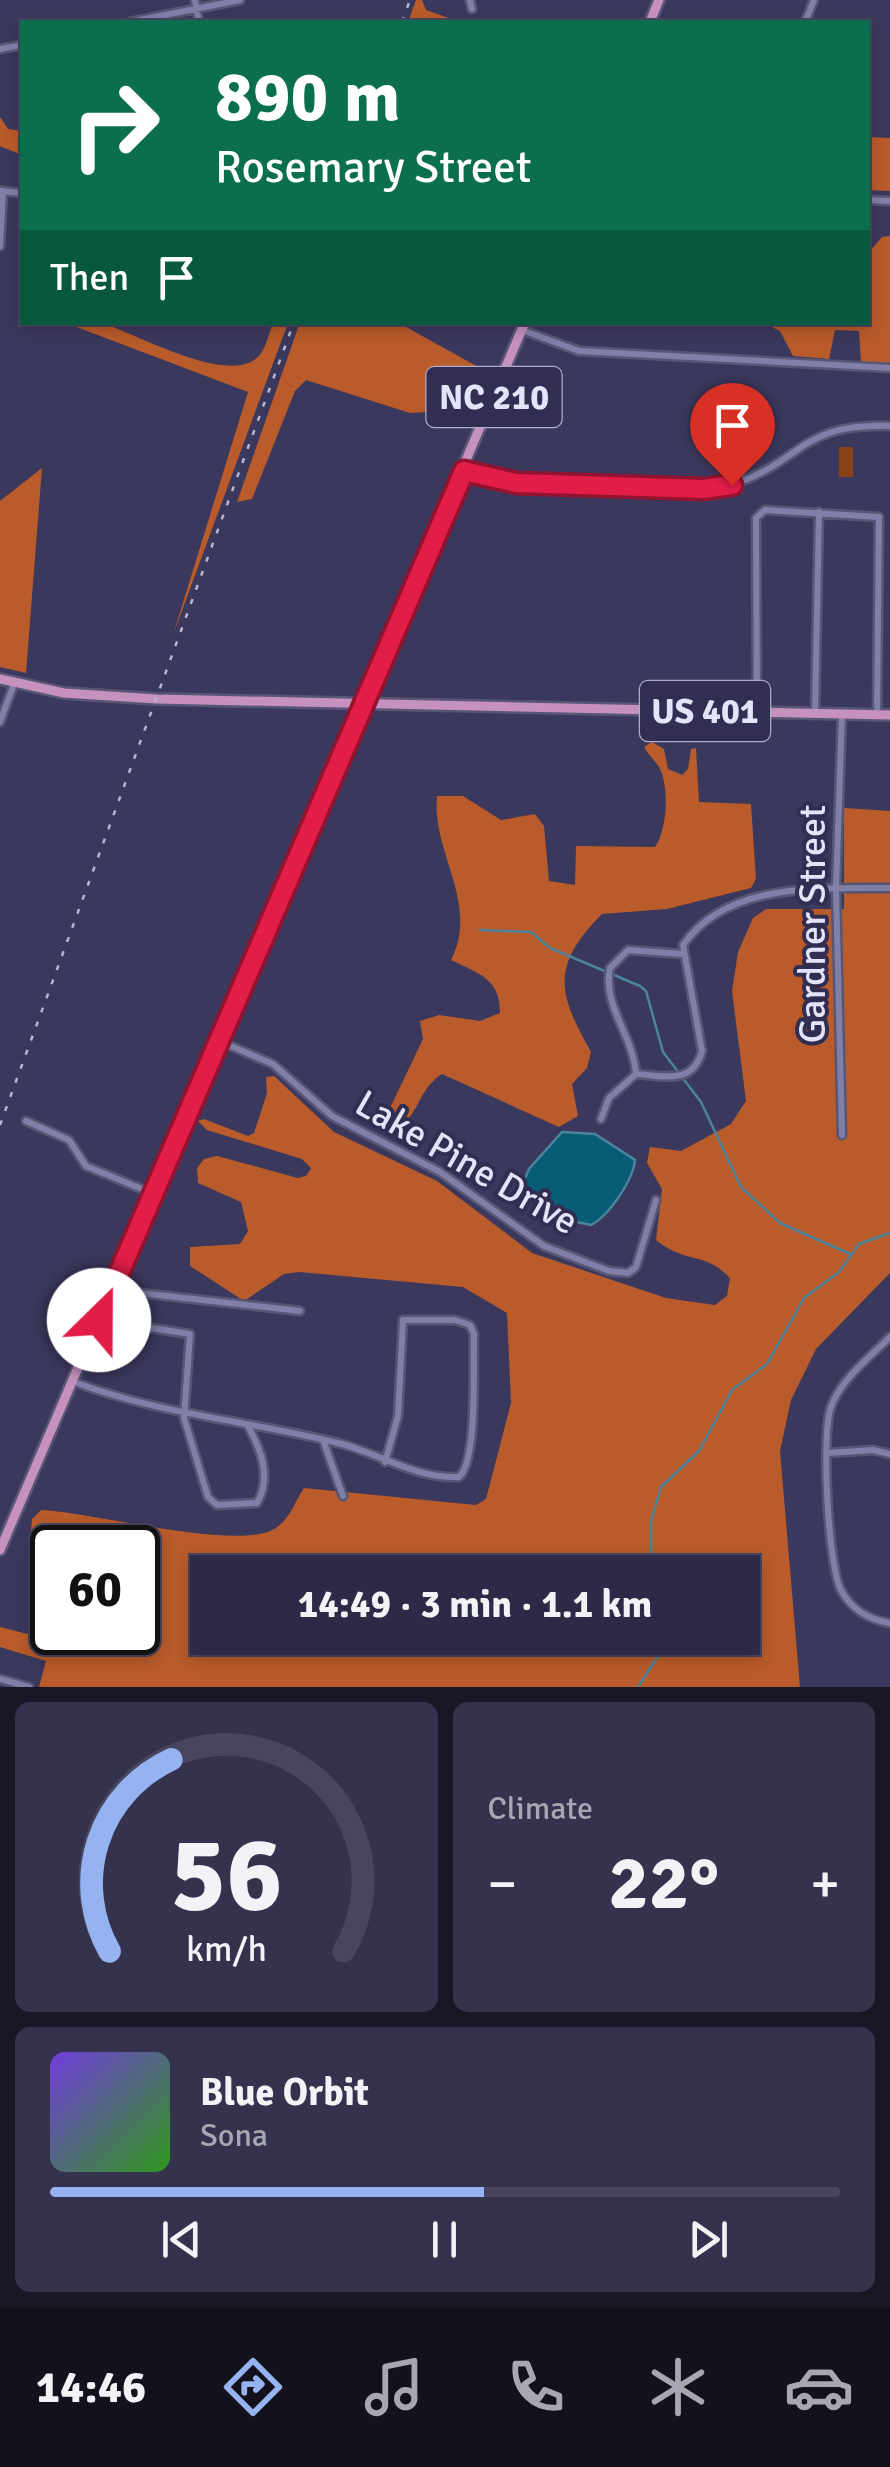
<!DOCTYPE html>
<html lang="en">
<head>
<meta charset="utf-8">
<style>
  body { margin:0; font-family:Signika,sans-serif; background:#34324d; color:#f1f3f6; height:100vh; display:flex; flex-direction:column; font-size:38px; white-space:nowrap }
  * { box-sizing:border-box; margin:0 }
  p { font-size:32px; color:#a6a7b3 }
  .icon { flex:none; width:55px; height:55px; fill:none; stroke:currentColor; stroke-width:2; stroke-linecap:round; stroke-linejoin:round }
  .map { position:relative; height:1687px; overflow:hidden }
  .side { display:flex; flex-direction:column; gap:15px; padding:15px; background:#181726; flex:1 }
  .side>* { flex:none }
  .top-card { position:absolute; left:20px; top:20px; width:850px; height:305px; border-radius:0px; box-shadow:0 5px 15px #0003,0 0 0 2px #48465f; background:#0b6e4f; color:#fff; overflow:hidden }
  .speed { position:absolute; left:30px; top:1525px; display:flex; gap:20px; font-size:50px; font-weight:700; text-align:center }
  .speed>* { display:grid; place-content:center; width:130px; height:130px; border-radius:50%; background:#2c2a46; box-shadow:0 5px 15px #0003,0 0 0 2px #48465f; line-height:1 }
  .speed .limit { border:5px solid #111; border-radius:15px; background:#fff; color:#111 }
  .pin { position:absolute; display:grid; place-items:center; width:85px; height:85px; color:#fff; margin:-102px -42px; border-radius:50% 50% 50% 0; rotate:-45deg; box-shadow:0 0 10px #0007 }
  .pin .icon { rotate:45deg }
  .me { position:absolute; width:110px; margin:-55px; rotate:23deg; stroke-linejoin:round; filter:drop-shadow(0 0 8px #0008) }
  .turn { display:flex; align-items:center; gap:35px; height:210px; padding:0 30px; font-size:45px }
  .turn .icon { width:130px; height:130px; stroke-width:2.5 }
  .turn b { display:block; font-size:70px; line-height:85px }
  .then { display:flex; align-items:center; height:95px; padding:0 30px; background:#0003; gap:20px; font-size:38px }
  .big { font-size:75px; font-weight:700; line-height:1.1 }
  .side .tile { flex:1; display:flex; flex-direction:column; justify-content:center; gap:15px; min-width:0; padding:0 35px; border-radius:15px; background:#34324d }
  .side .dial { align-items:center; gap:0 }
  .dial svg { height:260px; overflow:visible; fill:none; stroke:#48465f; stroke-width:7; stroke-linecap:round; text-anchor:middle }
  .dial text { fill:#f1f3f6; stroke:none }
  .song { display:flex; align-items:center; gap:30px }
  .cover { width:120px; height:120px; border-radius:15px; background:linear-gradient(135deg,hsl(260 70% 55%),hsl(110 70% 35%)) }
  .played { height:10px; border-radius:5px; background:linear-gradient(90deg,#95b2f1 55%,#48465f 55%) }
  .keys { display:flex; justify-content:space-around; direction:ltr }
  .heat { display:flex; justify-content:space-between; align-items:center; font-size:55px; direction:ltr }
  .side .tiles { flex:1; display:grid; gap:15px; grid-template-columns:1fr 1fr }
  .tile:last-child { grid-column:span 2 }
  .trip { position:absolute; left:190px; top:1555px; width:570px; height:100px; border-radius:0px; background:#2c2a46; box-shadow:0 5px 15px #0003,0 0 0 2px #48465f; font-weight:700; line-height:100px; text-align:center }
  .tabs { display:flex; height:160px; justify-content:space-around; align-items:center; background:#12111c; color:#a6a7b3 }
  .tabs .icon { width:70px; height:70px }
  .tabs .current { color:#95b2f1 }
  .tabs b { font-size:45px; color:#f1f3f6 }
  .map>svg:first-child { display:block }
  .green { fill:#8b4017 }
  .forest { fill:#b95b2a; fill-rule:evenodd }
  .water { fill:#095c76; stroke:#4a849d; stroke-width:2.5 }
  .lines { fill:none; stroke-linecap:round; stroke-linejoin:round }
  .stream { stroke:#4a849d; stroke-width:2.5 }
  .minor-casing { stroke:#585675; stroke-width:11 }
  .major-casing { stroke:#585675; stroke-width:14 }
  .minor { stroke:#807fa8; stroke-width:6 }
  .major { stroke:#c690bf; stroke-width:9 }
  .rail { stroke:#b6b6d0; stroke-width:2.5; stroke-dasharray:5 10; stroke-linecap:butt }
  .route-casing { stroke:#92132f; stroke-width:25 }
  .route { stroke:#e11d48; stroke-width:18 }
  .labels { text-anchor:middle; stroke-width:8; stroke-linejoin:round; paint-order:stroke }
  .shield { fill:#312e51; stroke:#aeadc7; stroke-width:2.5 }
  .shield-label { font-size:35px; font-weight:bold; fill:#e3e3f9 }
  .street-label { font-size:38px; fill:#e3e3f9; stroke:#312e51 }
</style>
</head>
<body>
<div class="map">
<svg width="890" height="1687" viewBox="0 0 890 1687">
  <rect width="100%" height="100%" fill="#3b385d"/>
  <path class="green" d="M839,447h14v30h-14z"/>
  <path class="forest" d="M416,0h6l4,10 34,12h-52z
    M0,117l8,12 14,2v24l-22,-9z
    M868,137l22,1v53l-22,-1z
    M890,236v127l-29,-1 -2,-31 -24,-1 -6,29 -36,-3 -13,-25 -8,-4 -129,-4 225,-1v-69l14,-16z
    M300,322l99,1 88,49 -23,50 -13,6 -25,-16 -16,1 -104,-33 -11,11 -43,108 -15,3z
    M66,323c12,-1 26,-3 38,1 34,10 122,62 154,33 8,-8 11,-24 15,-34h15l-115,312 75,-243z
    M42,468l-16,205 -26,-6v-166z
    M652,742l12,7 4,20 14,6 6,-6 3,-20 5,-1 3,54 52,2 5,75 -5,9 -84,21 -65,5c-53,53 -43,81 -11,138l-4,16 -15,16 6,32 -19,11 -117,-53c-23,14 -22,39 -47,59l-16,-2 44,-92 -3,-18 19,-6 41,6 20,-8c0,-35 -21,-39 -49,-53 29,-57 -20,-108 -14,-164h26l38,24 34,-6 9,12 5,55 26,4 1,-39 79,1c12,-17 15,-60 4,-80 -4,-7 -11,-12 -15,-20z
    M844,808l46,3v462l-74,76 -25,51 -11,51 20,236h-761l7,-26 -46,-14v-20l75,19 10,-2 3,-11 50,-1v-84l-82,-1 -25,-16 1,-12 9,-9c51,2 192,40 231,20 18,-9 21,-26 32,-42l172,17 10,-6 25,-96 -4,-90 -44,-26 -164,-15 -15,2 -40,27 -54,-35v-19l50,-3 8,-13 -7,-29 -43,-19 -1,-15 7,-9 13,-3 81,22 8,-2 5,-8 -9,-9 -95,-29 -9,-9 6,-2 44,17 6,-3 13,-40 -1,-16 8,-1 60,56 103,49 95,72 134,45 49,7 12,-9 3,-18c-27,-28 -43,-13 -74,-38l6,-51 -15,-26 3,-16 31,4 50,-27 15,-23 -14,-110 6,-39 15,-34 13,-9h78zM208,1572h534v66h-534z"/>
  <path class="water" d="M562,1132l33,2 40,26c-2,20 -26,56 -44,65l-29,-6 -42,-29 9,-21z"/>
  <g class="lines">
    <path class="stream" d="M480,930l51,2 19,16 90,38 6,5 17,61 38,50 40,85 39,36 70,31
      M651,1572v-51l10,-34 38,-36 33,-61 35,-26 37,-66 35,-26 20,-28 31,-11
      M638,1687l20,-31 3,-18"/>
    <g class="minor-casing">
      <path id="minor" d="M195,0l4,22
        M470,0l2,9
        M130,22l110,-22
        M805,22l9,-22
        M0,49l22,-4
        M1,191l21,2
        M868,200l22,1
        M0,246l3,-55
        M522,330l57,21 311,17
        M464,471c42,16 231,26 273,12 67,-24 65,-60 153,-57
        M757,712l-1,-194 9,-8 114,7 -2,197
        M815,712l4,-200
        M0,722l14,-38
        M219,1041l54,23 59,52 108,56 104,74 65,25 19,2 8,-6 20,-67
        M636,1074c29,2 57,11 66,-23l-19,-106c45,-64 137,-56 207,-57
        M636,1074c-3,-40 -34,-68 -26,-106l18,-18 54,4
        M601,1119l8,-21 27,-24
        M26,1121l43,19 17,26 68,28
        M842,1135l-6,-246 6,-175
        M113,1290l187,21
        M99,1320l91,14 -6,84 24,79 9,8 40,-2c15,-26 4,-53 -9,-77
        M890,1337c-20,20 -49,42 -59,70 -10,26 -3,159 10,183 10,19 28,30 49,33
        M72,1381c87,34 181,40 270,63 40,11 75,35 117,33 19,-16 14,-115 15,-143l-4,-9 -15,-5h-52l-5,96 -13,46
        M323,1440l20,56
        M827,1453l46,-3 17,4
        M0,1679l29,8"/>
    </g>
    <g class="major-casing">
      <path id="major" d="M650,22l9,-22
        M0,679l64,14 93,6 733,16
        M0,1550l525,-1228"/>
    </g>
    <use href="#minor" class="minor"/>
    <use href="#major" class="major"/>
    <path class="rail" d="M402,22l8,-22
      M0,1125l294,-803"/>
  </g>
  <g class="lines">
    <g class="route-casing">
      <path id="route" d="M99,1320l365,-849 52,12 188,6 28,-4"/>
    </g>
    <use href="#route" class="route"/>
  </g>
  <g class="labels">
    <g class="shield">
      <rect x="426.5" y="367" width="135" height="60" rx="8"/>
      <rect x="640" y="681" width="130" height="60" rx="8"/>
    </g>
    <g class="shield-label">
      <text x="494" y="409">NC 210</text>
      <text x="705" y="723">US 401</text>
    </g>
    <g class="street-label">
      <text transform="translate(812 924) rotate(-90)" y="13">Gardner Street</text>
      <text transform="translate(467 1162) rotate(30)" y="13">Lake Pine Drive</text>
    </g>
  </g>
</svg>
<div class="speed"><div class="limit">60</div></div>
<div class="pin" style="left:732px;top:485px;background:#d93025"><svg class="icon" aria-label="arrive" viewBox="0 0 24 24"><path d="M6 21V4h12l-3 4 3 4H6"/></svg></div>
<svg class="me" style="left:99px;top:1320px" viewBox="-20 -20 40 40"><circle r="19" fill="#fff"/><path d="M0-13L10 11 0 6-10 11z" fill="#e11d48"/></svg>
<div class="trip">14:49 · 3 min · 1.1 km</div>
<div class="top-card">
<div class="turn"><svg class="icon" aria-label="right" viewBox="0 0 24 24"><path d="M7 20v-9h11M14 6l5 5-5 5"/></svg><div><b>890 m</b>Rosemary Street</div></div>
<div class="then">Then<svg class="icon" aria-label="arrive" viewBox="0 0 24 24"><path d="M6 21V4h12l-3 4 3 4H6"/></svg></div>
</div>
</div>
<section class="side">
<div class="tiles">
<div class="tile dial"><svg viewBox="0 0 100 80">
<path d="M14 69A42 42 0 1 1 86 69"/>
<path d="M14 69A42 42 0 0 1 33 10" stroke="#95b2f1"/>
<text x="50" y="56" font-size="32" font-weight="700">56</text>
<text x="50" y="72" font-size="11">km/h</text>
</svg></div>
<div class="tile"><p>Climate</p>
<div class="heat"><a>−</a><b class="big">22°</b><a>+</a></div>
</div>
<div class="tile">
<div class="song"><i class="cover"></i><div><b>Blue Orbit</b><p>Sona</p></div></div>
<div class="played"></div>
<div class="keys"><svg class="icon" aria-label="previous" viewBox="0 0 24 24"><path d="M18 5L8 12l10 7zM5 5v14"/></svg><svg class="icon" aria-label="pause" viewBox="0 0 24 24"><path d="M8 5v14M16 5v14"/></svg><svg class="icon" aria-label="next" viewBox="0 0 24 24"><path d="M6 5l10 7-10 7zM19 5v14"/></svg></div>
</div>
</div>
</section>
<nav class="tabs">
<b>14:46</b>
<svg class="icon current" aria-label="directions" viewBox="0 0 24 24"><path d="M12 3l9 9-9 9-9-9zM9 14v-3h6M13 9l2 2-2 2"/></svg>
<svg class="icon" aria-label="music" viewBox="0 0 24 24"><path d="M9 18V5l10-2v13"/><circle cx="6" cy="18" r="3"/><circle cx="16" cy="16" r="3"/></svg>
<svg class="icon" aria-label="phone" viewBox="0 0 24 24"><path d="M5 4h4l2 5-3 2q2 4 5 5l2-3 5 2v4C11 20 4 13 5 4z"/></svg>
<svg class="icon" aria-label="climate" viewBox="0 0 24 24"><path d="M12 3v18M4 7l16 10M4 17L20 7"/></svg>
<svg class="icon" aria-label="car" viewBox="0 0 24 24"><path d="M5 17H2v-5l4-1 3-4h7l3 4 3 1v5h-3M9 17h6M6 11h13"/><circle cx="7" cy="17" r="2"/><circle cx="17" cy="17" r="2"/></svg>
</nav>
</body>
</html>
